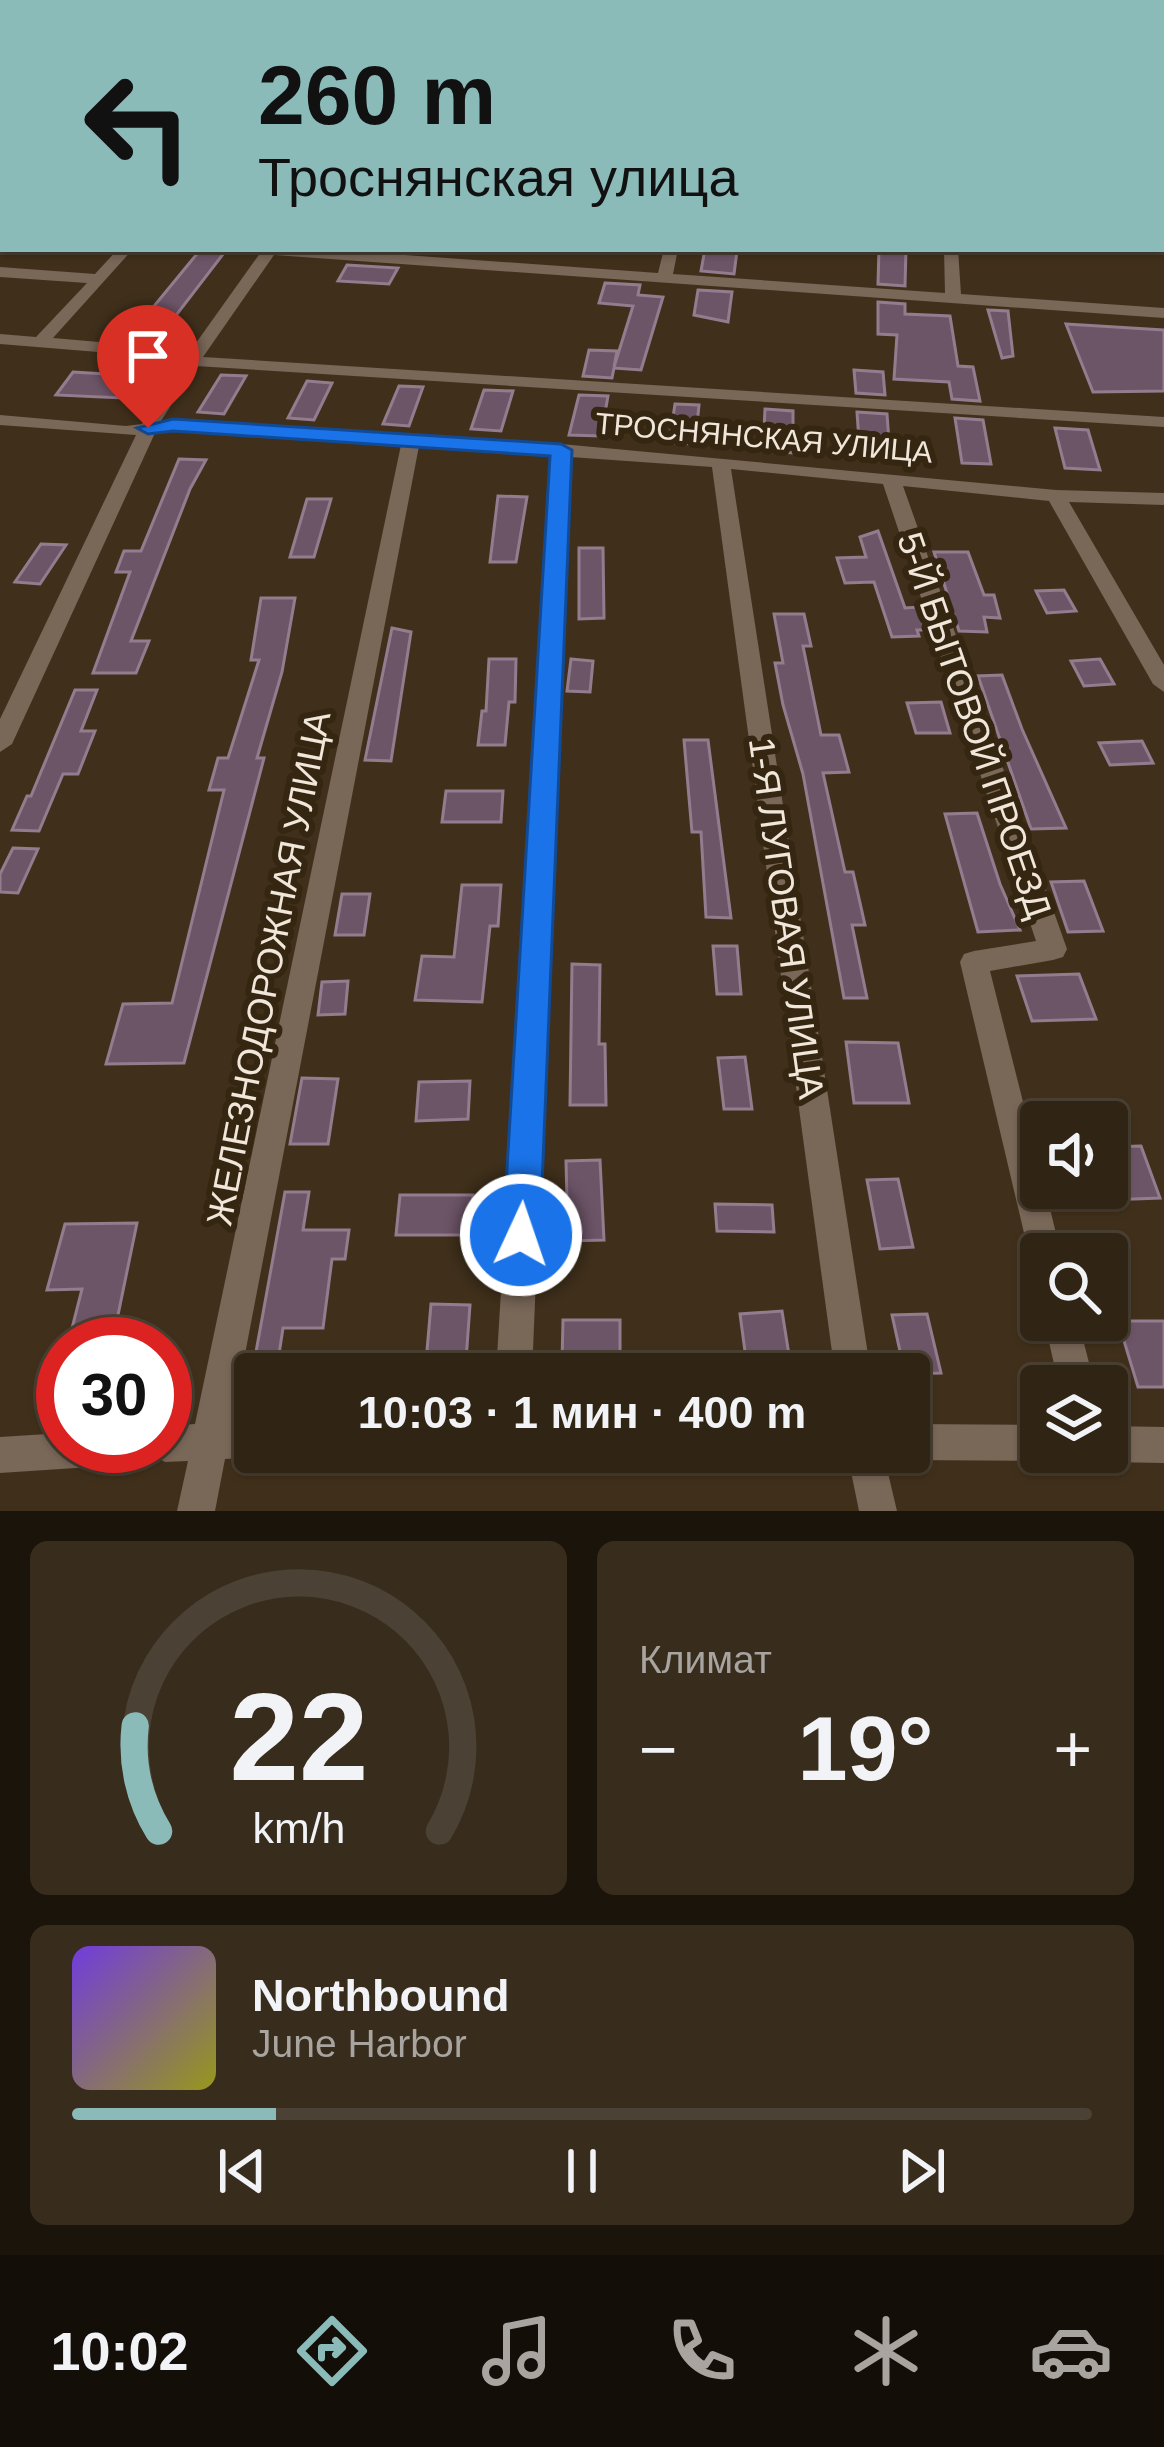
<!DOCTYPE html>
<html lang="ru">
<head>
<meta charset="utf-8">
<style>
  body { margin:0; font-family:Arial,sans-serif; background:#382c1d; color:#f1f3f6; height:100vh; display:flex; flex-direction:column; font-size:45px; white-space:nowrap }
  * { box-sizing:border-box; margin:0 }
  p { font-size:39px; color:#a8a4a0 }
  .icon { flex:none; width:66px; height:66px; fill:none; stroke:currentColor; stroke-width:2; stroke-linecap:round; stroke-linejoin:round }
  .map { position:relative; height:1511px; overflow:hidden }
  .sheet { display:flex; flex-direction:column; gap:30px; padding:30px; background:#1a140b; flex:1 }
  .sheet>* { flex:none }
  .top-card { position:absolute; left:0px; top:0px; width:1164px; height:252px; box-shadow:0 3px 9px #0004,0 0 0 3px #4b4134; background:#8bbbb9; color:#111; overflow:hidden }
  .buttons { position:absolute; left:1020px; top:1101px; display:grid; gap:24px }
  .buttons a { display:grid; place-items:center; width:108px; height:108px; border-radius:12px; background:#302414; box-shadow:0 3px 9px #0004,0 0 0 3px #4b4134; font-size:60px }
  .speed { position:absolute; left:36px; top:1317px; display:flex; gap:24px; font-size:60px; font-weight:700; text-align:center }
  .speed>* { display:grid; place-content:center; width:156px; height:156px; border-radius:50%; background:#302414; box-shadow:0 3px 9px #0004,0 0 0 3px #4b4134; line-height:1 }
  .speed .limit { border:18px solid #d22; background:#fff; color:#111 }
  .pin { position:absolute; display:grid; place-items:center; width:102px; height:102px; color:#fff; margin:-123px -51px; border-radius:50% 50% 50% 0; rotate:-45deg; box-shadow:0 0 12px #0007 }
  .pin .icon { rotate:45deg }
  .me { position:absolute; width:132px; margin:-66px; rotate:3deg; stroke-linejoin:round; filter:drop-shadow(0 0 9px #0008) }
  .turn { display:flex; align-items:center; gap:42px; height:252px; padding:0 60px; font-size:54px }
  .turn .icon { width:156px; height:156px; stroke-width:2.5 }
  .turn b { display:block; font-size:84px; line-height:102px }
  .big { font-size:90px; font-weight:700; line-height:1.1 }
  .sheet .widget { flex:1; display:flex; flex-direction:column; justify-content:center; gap:18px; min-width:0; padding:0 42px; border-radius:18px; background:#382c1d }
  .sheet .dial { align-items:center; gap:0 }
  .dial svg { height:312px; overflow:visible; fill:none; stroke:#4b4134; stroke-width:7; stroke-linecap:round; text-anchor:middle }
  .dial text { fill:#f1f3f6; stroke:none }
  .song { display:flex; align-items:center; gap:36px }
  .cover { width:144px; height:144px; border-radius:18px; background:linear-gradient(135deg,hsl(260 70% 55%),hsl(60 70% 35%)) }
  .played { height:12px; border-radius:6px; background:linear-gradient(90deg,#8bbbb9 20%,#4b4134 20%) }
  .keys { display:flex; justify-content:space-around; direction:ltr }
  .heat { display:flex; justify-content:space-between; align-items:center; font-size:66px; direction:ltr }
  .sheet .tiles { flex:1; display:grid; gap:30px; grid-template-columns:1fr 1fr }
  .widget:last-child { grid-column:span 2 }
  .trip { position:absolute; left:234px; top:1353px; width:696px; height:120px; border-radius:12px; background:#302414; box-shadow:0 3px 9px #0004,0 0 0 3px #4b4134; font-weight:700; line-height:120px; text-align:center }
  .dock { display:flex; height:192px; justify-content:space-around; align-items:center; background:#130e08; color:#a8a4a0 }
  .dock .icon { width:84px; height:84px }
  .dock .current { color:#8bbbb9 }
  .dock b { font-size:54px; color:#f1f3f6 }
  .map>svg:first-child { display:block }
  .building { fill:#6d5568; stroke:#947c8f; stroke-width:3 }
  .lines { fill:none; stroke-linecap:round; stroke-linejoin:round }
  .street { fill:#796758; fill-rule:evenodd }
  .route { fill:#1a73e8; stroke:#114b97; stroke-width:3 }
  .labels { text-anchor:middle; stroke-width:12; stroke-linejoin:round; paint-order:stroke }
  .far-street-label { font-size:30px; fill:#f0e6d9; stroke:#352611 }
  .street-label { font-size:36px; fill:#f0e6d9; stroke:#352611 }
</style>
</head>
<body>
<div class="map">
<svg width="1164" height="1511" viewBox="0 0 1164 1511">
  <rect width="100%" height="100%" fill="#40301b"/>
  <path class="building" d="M201,249h26l-63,82 -28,-3z
    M705,249l32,2 -3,23 -33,-3z
    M879,249h27l-1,37 -27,-2z
    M347,265l51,3 -9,16 -51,-3z
    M605,283l35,2 -2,10 25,2 -22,73 -27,-2 -2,10 -29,-2 6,-26 28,1 -3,16 19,-61 -34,-3z
    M698,290l34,2 -4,30 -34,-7z
    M878,302l27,2v10l45,2 8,50 15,1 7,34 -28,-2 -3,-17 -55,-3 3,-44 -19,-1z
    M988,310l20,1 5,45 -11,2z
    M1066,324l98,6v61l-71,1z
    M854,370l29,2 2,23 -29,-2z
    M73,372l49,3 38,1 -15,23 -89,-4z
    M221,375l25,1 -22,38 -26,-2z
    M307,381l25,2 -18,37 -26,-2z
    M399,386l24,1 -14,39 -26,-2z
    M484,390l29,1 -12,40 -30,-2z
    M579,395l29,1 -7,40 -32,-1z
    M675,404l24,1 -4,39 -26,-1z
    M765,409l28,2v42l-30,-2z
    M857,412l30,2 3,42 -30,-1z
    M955,418l28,2 8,44 -29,-1z
    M1055,428l33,2 12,40 -35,-2z
    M179,459l27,1 -16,29 -59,152h18l-13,32h-43l37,-101h-14l8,-21h17z
    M498,496l29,1 -11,65h-26z
    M307,499h24l-17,58h-24z
    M878,531l27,77 14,-1 8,23h-10l2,6 -27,1 -18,-55 -29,1 -8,-25 29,-1 -6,-20z
    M41,544l25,1 -26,39 -25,-2z
    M579,548h24l1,70 -25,1z
    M934,552h34l16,43h10l6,23 -16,-1 3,15 -28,-1z
    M1064,590l12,21 -29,2 -11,-22z
    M261,598h34l-13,74 -25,86h7l-80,305 -78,1 17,-60 49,-1 52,-213h-15l9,-32h10l31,-98h-8z
    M774,614h30l7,32h-8l18,89h18l10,37 -26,1 22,99h8l12,53h-13l15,73h-23l-41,-224 -20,-69 -8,-42h8z
    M392,628l19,4 -20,129 -26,-1z
    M489,659h27l-1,43h-6l-4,43h-27l4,-34h4z
    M571,659l22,2 -3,31 -23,-1z
    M1100,659l14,25 -30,2 -13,-25z
    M1002,675l20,54 44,99 -35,1 -53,-153z
    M75,690h22l-16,41h14l-17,43h-15l-24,57 -27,-1 15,-34h4z
    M941,702l9,31h-34l-9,-30z
    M684,740h24l23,178 -25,-1 -5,-85h-9z
    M1142,741l11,22 -43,2 -11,-22z
    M446,791h57l-2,31h-59z
    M977,813l23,71 20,46 -42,2 -33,-118z
    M13,848l25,1 -20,44 -18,-1v-18z
    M1084,881l19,50 -35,1 -17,-50z
    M462,885h39l-3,41h-8l-8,76 -67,-2 7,-44 32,1z
    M342,894h28l-6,41h-29z
    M713,946h24l4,48h-24z
    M572,964l28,1 -1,79h6l1,61h-36z
    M1079,974l17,45 -64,2 -15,-45z
    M348,981l-3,33 -27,1 4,-33z
    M846,1042l52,1 11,60h-55z
    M745,1057l7,52h-28l-6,-51z
    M302,1078l36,1 -10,65h-38z
    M470,1081l-2,38 -52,2 3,-39z
    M1141,1146l19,52 -53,2v-53z
    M600,1160l4,80 -36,1 -2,-80z
    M898,1179l15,68 -33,2 -13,-69z
    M285,1192h24l-6,38h46l-4,29h-13l-9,69h-40l-7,46h-24z
    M400,1195h73l-3,40h-74z
    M715,1204l57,1 2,27 -57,-1z
    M137,1223l-25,121h-44l14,-55 -35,1 18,-66z
    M431,1304l39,1 -5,69h-40z
    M782,1311l10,63h-44l-8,-60z
    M927,1314l14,59 -36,1 -13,-59z
    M563,1320h57v42h-58z
    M1118,1321h46v66h-26z"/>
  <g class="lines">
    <path class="street" d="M427,0h14l3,3h-14z
      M731,0h10l2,3h-10z
      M919,0h10v3h-10z
      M976,0h10l1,3h-10z
      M3,140v10l-3,1v-10z
      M0,168h3v8h-3z
      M0,213h3v8h-3z
      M118,249h15l-80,89 138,12 72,-101h57l338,24 6,-24h14l-5,25 272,19 -1,-44h14l3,45 203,14v10l-890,-63 -71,102 961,60v10l-968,-61 -35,55 400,23 495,46 108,3v12l-95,-3 95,163v27l-11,-8 -104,-183 -146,-15 164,463 -4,8 -10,3 -63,11 51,202v15h4l16,66h-20v14l-8,-3 -4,-11 -69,-292 4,-8 10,-3 62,-10 -153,-457 -152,-15 140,905h-36l-123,-907 -142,-10 -38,917h-36l55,-918 -132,-10 -187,976 23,-1v31h12l-12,5 -30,2 -10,52h-38l11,-50 -23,1 -14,-8 -15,10 -136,9v-36l63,-4v13h102v-20l30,-2 206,-979 -228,-15 -18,3 -143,311 -12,8v-33l136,-284 -136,-10v-10l126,11 16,-2 42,-65 -184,-15v-10l36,3 51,-54 -87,-6v-10l95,7z
      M1044,1320h34l17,66h-36z
      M909,1424l132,1v27h14l-14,9 -132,-1 -14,-8h14z
      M1107,1426l57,1v36l-57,-1 -13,-5 -2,-5h15z
      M847,1452h36l14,59h-38z"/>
  </g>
  <path class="route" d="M173,419l388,25 11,6 -32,785 -6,13 -13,5 -13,-5 -5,-13 47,-779 -377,-25 -25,3 -11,-6z"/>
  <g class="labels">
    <g class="far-street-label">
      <text transform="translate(764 438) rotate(5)" y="10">ТРОСНЯНСКАЯ УЛИЦА</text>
    </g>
    <g class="street-label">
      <text transform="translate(975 725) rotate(71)" y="13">5-Й БЫТОВОЙ ПРОЕЗД</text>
      <text transform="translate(787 918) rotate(82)" y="13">1-Я ЛУГОВАЯ УЛИЦА</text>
      <text transform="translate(268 968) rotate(-79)" y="13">ЖЕЛЕЗНОДОРОЖНАЯ УЛИЦА</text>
    </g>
  </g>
</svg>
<div class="buttons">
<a><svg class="icon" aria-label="sound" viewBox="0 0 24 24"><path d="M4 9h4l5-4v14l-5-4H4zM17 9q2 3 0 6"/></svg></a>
<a><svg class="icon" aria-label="search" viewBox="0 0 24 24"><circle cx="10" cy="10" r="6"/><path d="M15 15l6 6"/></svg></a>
<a><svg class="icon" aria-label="layers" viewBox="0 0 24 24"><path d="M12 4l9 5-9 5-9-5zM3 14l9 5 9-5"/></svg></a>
</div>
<div class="speed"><div class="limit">30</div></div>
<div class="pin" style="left:148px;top:428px;background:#d93025"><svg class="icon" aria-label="arrive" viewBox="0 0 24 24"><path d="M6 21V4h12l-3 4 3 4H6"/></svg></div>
<svg class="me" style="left:521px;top:1235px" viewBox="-20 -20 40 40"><circle r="17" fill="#1a73e8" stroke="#fff" stroke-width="3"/><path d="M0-11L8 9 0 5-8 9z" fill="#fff"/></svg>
<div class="trip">10:03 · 1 мин · 400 m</div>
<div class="top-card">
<div class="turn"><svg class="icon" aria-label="left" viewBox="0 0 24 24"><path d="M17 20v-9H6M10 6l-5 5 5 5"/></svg><div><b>260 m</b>Троснянская улица</div></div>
</div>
</div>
<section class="sheet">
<div class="tiles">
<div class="widget dial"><svg viewBox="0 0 100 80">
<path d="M14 69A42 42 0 1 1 86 69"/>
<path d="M14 69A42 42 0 0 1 8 42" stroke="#8bbbb9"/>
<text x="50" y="56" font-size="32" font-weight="700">22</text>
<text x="50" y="72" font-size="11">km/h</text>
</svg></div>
<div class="widget"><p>Климат</p>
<div class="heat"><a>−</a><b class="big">19°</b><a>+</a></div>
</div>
<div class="widget">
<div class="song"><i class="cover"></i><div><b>Northbound</b><p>June Harbor</p></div></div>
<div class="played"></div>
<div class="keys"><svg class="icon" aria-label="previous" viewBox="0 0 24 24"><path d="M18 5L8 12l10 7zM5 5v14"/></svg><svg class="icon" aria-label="pause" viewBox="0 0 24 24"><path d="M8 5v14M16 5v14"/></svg><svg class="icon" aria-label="next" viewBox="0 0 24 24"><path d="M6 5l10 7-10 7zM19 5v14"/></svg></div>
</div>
</div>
</section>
<nav class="dock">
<b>10:02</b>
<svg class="icon current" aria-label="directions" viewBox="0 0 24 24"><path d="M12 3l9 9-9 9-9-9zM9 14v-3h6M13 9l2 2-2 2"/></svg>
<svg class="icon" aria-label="music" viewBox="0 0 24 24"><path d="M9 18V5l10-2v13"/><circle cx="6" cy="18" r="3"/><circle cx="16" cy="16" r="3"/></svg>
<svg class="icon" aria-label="phone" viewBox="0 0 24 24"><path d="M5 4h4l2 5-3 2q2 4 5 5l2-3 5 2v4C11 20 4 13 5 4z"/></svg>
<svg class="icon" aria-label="climate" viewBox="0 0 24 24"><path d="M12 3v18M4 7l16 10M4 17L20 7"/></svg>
<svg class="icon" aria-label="car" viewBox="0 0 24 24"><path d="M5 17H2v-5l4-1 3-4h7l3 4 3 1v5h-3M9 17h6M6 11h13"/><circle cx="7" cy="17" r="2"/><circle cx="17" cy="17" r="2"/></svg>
</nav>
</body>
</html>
